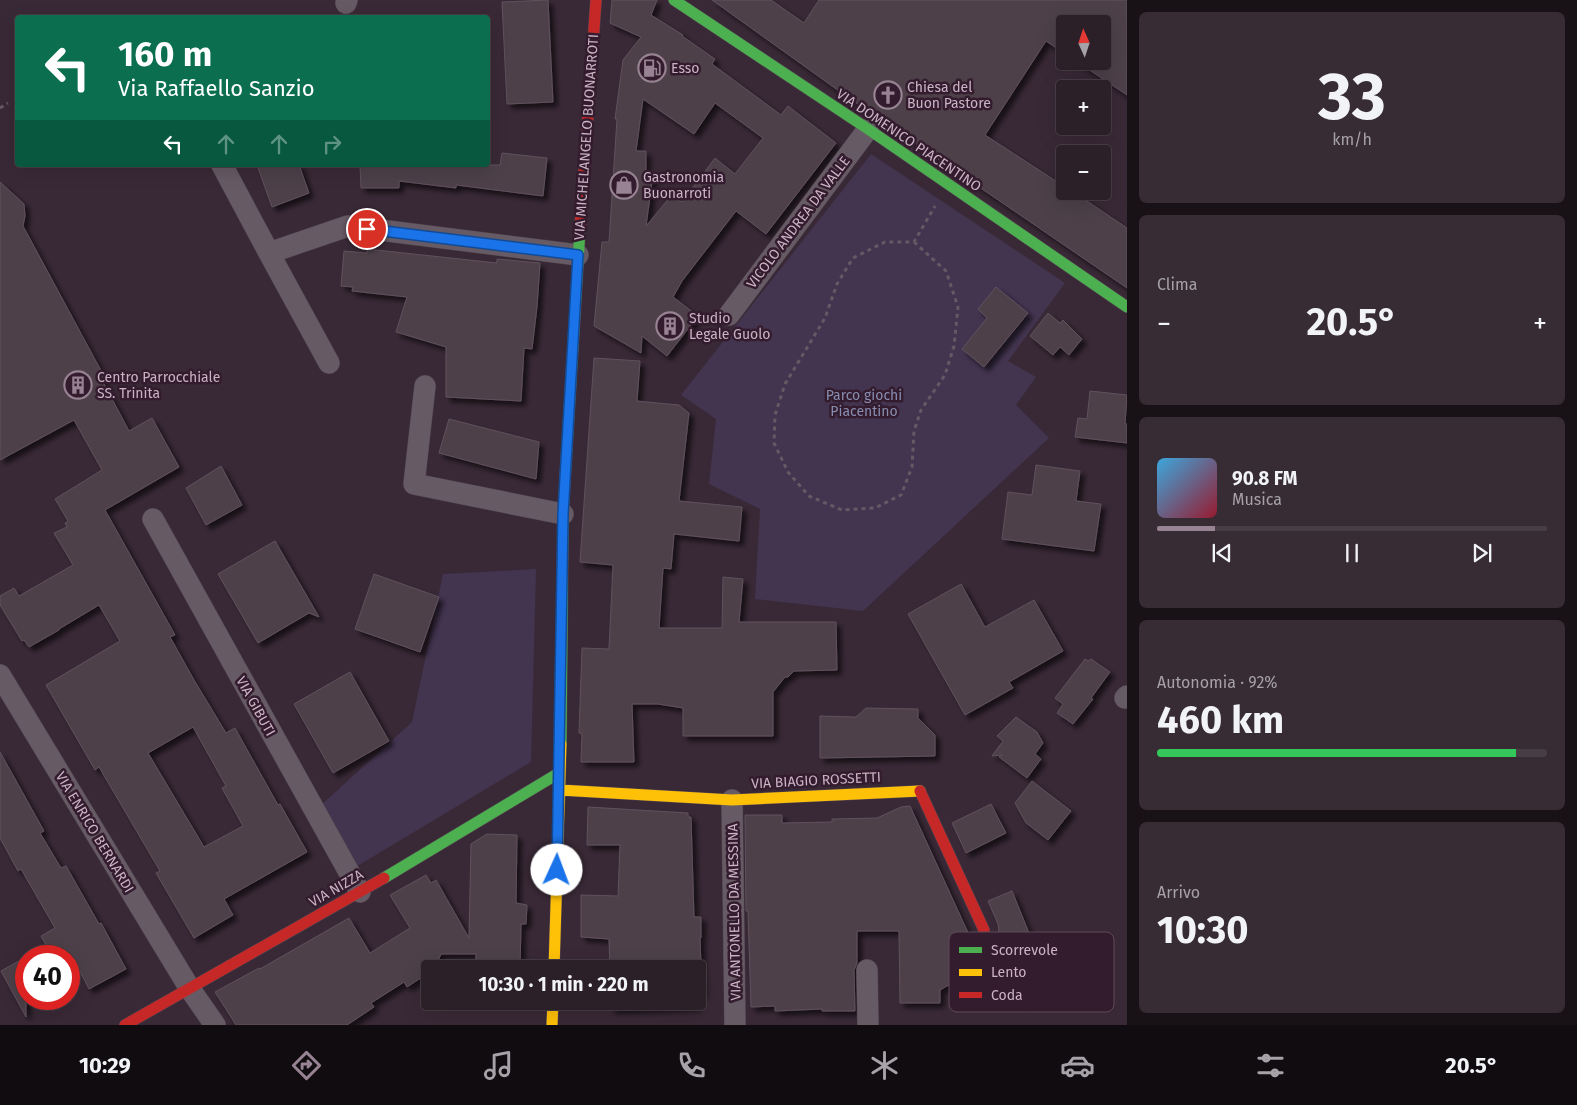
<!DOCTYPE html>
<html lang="it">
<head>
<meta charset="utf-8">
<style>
  body { margin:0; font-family:"Fira Sans",sans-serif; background:#372c34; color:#f1f3f6; height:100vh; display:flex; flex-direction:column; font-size:19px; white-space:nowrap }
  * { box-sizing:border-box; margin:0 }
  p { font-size:16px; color:#a6a2a8 }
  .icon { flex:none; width:28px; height:28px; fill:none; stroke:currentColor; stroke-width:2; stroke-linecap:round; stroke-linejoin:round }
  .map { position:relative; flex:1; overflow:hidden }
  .details { display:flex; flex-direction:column; gap:12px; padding:12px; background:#181116; width:450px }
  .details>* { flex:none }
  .hud { position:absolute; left:15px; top:15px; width:475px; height:152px; border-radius:5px; box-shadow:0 5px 20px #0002,0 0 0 1px #473d45; background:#0b6e4f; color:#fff; overflow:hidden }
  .needle { width:32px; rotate:357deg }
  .controls { position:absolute; left:1056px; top:15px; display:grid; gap:10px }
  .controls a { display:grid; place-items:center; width:55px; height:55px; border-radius:5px; background:#2b1f28; box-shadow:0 5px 20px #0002,0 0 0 1px #473d45; font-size:25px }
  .speed { position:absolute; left:15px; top:945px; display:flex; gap:10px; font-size:25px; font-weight:700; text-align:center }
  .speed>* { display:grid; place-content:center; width:65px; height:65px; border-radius:50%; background:#2b1f28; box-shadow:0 5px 20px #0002,0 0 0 1px #473d45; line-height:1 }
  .speed .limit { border:8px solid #d22; background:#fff; color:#111 }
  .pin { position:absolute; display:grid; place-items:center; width:42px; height:42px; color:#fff; margin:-21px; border:2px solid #fff; border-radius:50%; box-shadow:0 1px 5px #0007 }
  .me { position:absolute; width:55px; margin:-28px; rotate:2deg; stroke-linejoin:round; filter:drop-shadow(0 0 4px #0008) }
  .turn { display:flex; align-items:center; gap:18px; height:105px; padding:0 20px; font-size:22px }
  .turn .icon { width:65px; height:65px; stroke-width:2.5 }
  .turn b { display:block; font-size:35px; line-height:42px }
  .lanes { display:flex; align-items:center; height:48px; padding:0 20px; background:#0003; justify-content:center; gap:25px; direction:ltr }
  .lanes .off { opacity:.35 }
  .big { font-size:38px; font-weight:700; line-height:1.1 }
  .details .widget { flex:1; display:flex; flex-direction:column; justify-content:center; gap:8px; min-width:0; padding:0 18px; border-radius:8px; background:#372c34 }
  .details .dial { align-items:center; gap:0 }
  .dial b { font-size:65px; line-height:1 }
  .song { display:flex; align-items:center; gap:15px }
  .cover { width:60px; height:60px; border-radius:8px; background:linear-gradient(135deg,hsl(200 70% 55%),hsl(350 70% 35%)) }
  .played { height:5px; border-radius:2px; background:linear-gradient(90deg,#978393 15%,#473d45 15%) }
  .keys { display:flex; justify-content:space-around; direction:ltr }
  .heat { display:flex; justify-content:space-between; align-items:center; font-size:28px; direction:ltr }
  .charge { height:8px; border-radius:4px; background:linear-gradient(90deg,#34c759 92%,#473d45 0) }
  .trip { position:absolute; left:421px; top:960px; width:285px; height:50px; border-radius:5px; background:#2b1f28; box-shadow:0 5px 20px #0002,0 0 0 1px #473d45; font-weight:700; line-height:50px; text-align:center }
  .dock { display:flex; height:80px; justify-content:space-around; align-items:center; background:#110c10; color:#a6a2a8 }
  .dock .icon { width:35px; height:35px }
  .dock .current { color:#978393 }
  .dock b { font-size:22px; color:#f1f3f6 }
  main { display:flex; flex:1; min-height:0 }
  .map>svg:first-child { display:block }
  .green { fill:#433450 }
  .building { fill:#4e404a; stroke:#60515d; fill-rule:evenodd; filter:url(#shadow) }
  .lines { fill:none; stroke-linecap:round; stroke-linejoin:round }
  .street-casing { stroke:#50444d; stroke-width:22 }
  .fast-casing { stroke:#554752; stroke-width:12 }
  .slow-casing { stroke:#554752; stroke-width:12 }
  .jam-casing { stroke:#554752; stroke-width:12 }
  .path { stroke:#665964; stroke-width:3; stroke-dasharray:4 4; stroke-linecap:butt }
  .street { stroke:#665a64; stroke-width:21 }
  .fast { stroke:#4caf50; stroke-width:11 }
  .slow { stroke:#ffc107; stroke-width:11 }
  .jam { stroke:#c62828; stroke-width:11 }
  .route-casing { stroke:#114b97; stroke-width:12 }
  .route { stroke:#1a73e8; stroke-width:9 }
  .labels { text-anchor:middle; stroke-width:5; stroke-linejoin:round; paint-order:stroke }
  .poi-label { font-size:14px; fill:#cab3c5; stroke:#341c2f; text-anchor:start }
  .street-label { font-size:14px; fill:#cab3c5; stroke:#341c2f }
  .park-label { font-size:14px; fill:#878db0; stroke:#341c2f }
  .key { fill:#341c2f; stroke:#61495c; stroke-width:1 }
  .key-label { font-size:14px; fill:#cab3c5 }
</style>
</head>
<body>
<main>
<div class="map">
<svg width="1127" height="1025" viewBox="0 0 1127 1025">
  <defs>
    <filter id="shadow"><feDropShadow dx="4.5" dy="4.5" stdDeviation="2.5" flood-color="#0009"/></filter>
  </defs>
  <rect width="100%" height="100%" fill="#392936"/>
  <path class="green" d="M871,154l194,129 -57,78 28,16 -20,28 33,33 -186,173 -108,-12 5,-90 -51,-25 7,-65 -35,-24z
    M536,569l-5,193 -182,109 -29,-65 92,-84 31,-148z"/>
  <path class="building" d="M548,0l5,102 -46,2 -5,-102z
    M612,0h45l-6,15 32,20 -1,1 33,23 -3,5 69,51 7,-9 48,37 -70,91 -30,-23 -54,70 -9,16 25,19 -31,40 -25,-20 -1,17 -47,-27 8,-84h7l8,-123h-2l8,-59 18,-23 -31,-14zM643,99l51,35 21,-31 48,35 -28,36 -20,-16 -33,44 -11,-6 -25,30 7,-51h-7v-24h-10z
    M712,0h59l33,23 15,-23h308v95l-51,-34h26v-37h-37v30l-19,-13 -61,94 80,52v4h7l55,37v60l-281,-192z
    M502,153l45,5 -4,38 -87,-11v3l-57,-7v7h-38l-1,-23h140z
    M257,165h42l10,28 -37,14z
    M0,182l24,22 1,12 -2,10 82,152 -3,2 27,51 23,-13 27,49 -74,43 70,125 -5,2 24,43 32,53 9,-5 43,77 2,-1 27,48 -83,47 9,16 -39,23 -38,-65 4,-2 -61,-104 -4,3 -49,-85 74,-44 -21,-36 -40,24v1l-30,17 -5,-7 -2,1 -22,-36v-9l14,-8 5,8 54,-31 -19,-32 13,-6 -2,-4 3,-2 -13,-22 47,-29 -28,-50 -74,40zM193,727l33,59 -4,2 21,38 -39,21 -56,-94z
    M367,249l130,14v-4l43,4 -3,44 -5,42 -8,-1 -3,53 -75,-4v-50l-50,-15 11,-35 -55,-6 1,-4 -12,-1 3,-35 23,2z
    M996,287l32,26 -44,54 -22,-18 25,-31 -9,-9z
    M1048,313l12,10 3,-3 19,19 -13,16 -9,-8 -7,8 -23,-19z
    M594,358l46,3 -3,40 42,4 10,8 -10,88 63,6 -3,34 -65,-7 -3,35 -8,-1 -4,60h63l1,-51 20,2 -4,43h97l1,48 -43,1 -6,6h-3l-12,15v44h-90v-28l-25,-4h-26l2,58h-53l1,-28 -3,-1 3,-85 27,1 4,-84 -33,-3z
    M1090,391l37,4 -2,29h2v19l-52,-6 3,-19 9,1z
    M449,419l90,23 -3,37 -97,-26z
    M1036,465l44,6 -4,30 25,3 -7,47 -92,-12 6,-47 24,3z
    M221,466l21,39 -36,20 -20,-37z
    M275,541l44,76 -10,-4 -51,30 -40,-69z
    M374,574l65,23 -19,55 -65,-23z
    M961,584l24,43 49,-27 29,51 -54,31 4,6 -48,27 -57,-101z
    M1085,659l3,2 3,-2 19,13 -19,26 2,1 -20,25 -16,-11 6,-9 -8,-6z
    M350,672l39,69 -56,32 -39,-69z
    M866,708l52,1v9l17,17v21l-115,2v-42l36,1z
    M1016,717l21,15 6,11 -8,11 6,5 -14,19 -28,-21 3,-2 -10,1 11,-15 -6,-5z
    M0,752l44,79 -4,2 21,35 5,-2 33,58 2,-1 25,46 -37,20 -17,-33h-20l-11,-20 14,-8 -34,-59 -3,2 -18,-33z
    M1032,781l39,30 -23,29 -22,-17 -11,-20z
    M991,804l15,29 -40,20 -14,-30z
    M910,806l60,131 5,6 7,2 8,-1 6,-5 3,-7 -1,-8 -10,-23 24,-10 19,47 5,-2 28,57 -19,8 -2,-5 -17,8 -29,-2 -17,-35 -40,23v13h-40l-1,-72h-42v32l-3,7 1,41h-33v-2l-47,2v-5l-24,1 -3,-96h-2l-1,-96h37v8l50,-1v-3l45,-1 24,-11z
    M588,807l100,6v4h3l3,100h7v21h-1l2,56h-4v-25h-88l-1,-30 -28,-2v-42l37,1 2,-51h-33z
    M487,834l30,1 -1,68 11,2 -1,19h-5l-1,45h-44v-15h-35l-5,11 1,3 -7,1v3l-23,15 -3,-5 -33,21 3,4 -27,18h-111l-21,-33 44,-24 1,1 89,-51 21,35 40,-25 -20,-33 36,-20 5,8 5,-3 33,58 2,-94z
    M26,957v60l-25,-46z
    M611,1001h85l1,5 -86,3z"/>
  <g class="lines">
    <g class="street-casing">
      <path id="street" d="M346,3l1,-3
        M222,165l47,88
        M729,315l139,-186
        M329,363l-60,-110 79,-27 230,29
        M425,386l-11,98 149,30
        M153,519l207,373
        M0,675l190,314 25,36
        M1125,698l2,-2
        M732,800l3,225
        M867,970l1,55"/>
    </g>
    <g class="fast-casing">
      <path id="fast" d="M674,0l194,129 259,178
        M561,744l2,-230 17,-285
        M384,878l175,-105"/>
    </g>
    <g class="slow-casing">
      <path id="slow" d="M560,790l172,10 188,-9
        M554,969l7,-225
        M552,1025l1,-24"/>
    </g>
    <g class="jam-casing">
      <path id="jam" d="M580,229l16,-229
        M920,791l64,139
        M125,1025l259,-147"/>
    </g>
    <path class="path" d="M0,108l8,-5
      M914,242l32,29 12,36 -4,39 -9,29 -24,35 -7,21 -2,36 -11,28 -26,13 -33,2 -33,-14 -21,-24 -14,-29 1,-28 10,-31 40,-66 12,-34 16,-26 32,-16h29l21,-36"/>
    <use href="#street" class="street"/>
    <use href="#fast" class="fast"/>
    <use href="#slow" class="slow"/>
    <use href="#jam" class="jam"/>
  </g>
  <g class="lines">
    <g class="route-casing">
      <path id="route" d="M367,229l211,26 -15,259 -6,356"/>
    </g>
    <use href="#route" class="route"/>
  </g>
  <defs>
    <g id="fuel-ring" transform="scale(1.4375)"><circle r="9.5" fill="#341c2f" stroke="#978393" stroke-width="1.5"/><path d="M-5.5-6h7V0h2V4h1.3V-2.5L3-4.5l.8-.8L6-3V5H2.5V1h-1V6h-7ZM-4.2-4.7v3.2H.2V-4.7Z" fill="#978393"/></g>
    <g id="church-ring" transform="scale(1.4375)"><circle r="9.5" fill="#341c2f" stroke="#978393" stroke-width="1.5"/><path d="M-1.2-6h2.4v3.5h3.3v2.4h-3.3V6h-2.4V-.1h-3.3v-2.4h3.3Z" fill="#978393"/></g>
    <g id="shop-ring" transform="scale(1.4375)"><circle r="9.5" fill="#341c2f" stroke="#978393" stroke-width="1.5"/><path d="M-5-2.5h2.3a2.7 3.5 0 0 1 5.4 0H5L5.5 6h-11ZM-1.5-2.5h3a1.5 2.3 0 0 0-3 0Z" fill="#978393"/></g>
    <g id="building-ring" transform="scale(1.4375)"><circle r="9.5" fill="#341c2f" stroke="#978393" stroke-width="1.5"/><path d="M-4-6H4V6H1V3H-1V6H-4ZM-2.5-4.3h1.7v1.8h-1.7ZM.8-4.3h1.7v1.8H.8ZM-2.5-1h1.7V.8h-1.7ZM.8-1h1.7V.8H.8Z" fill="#978393"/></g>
  </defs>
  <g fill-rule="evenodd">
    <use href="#fuel-ring" x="652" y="68"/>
    <use href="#church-ring" x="888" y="95"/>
    <use href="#shop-ring" x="624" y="185"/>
    <use href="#building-ring" x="670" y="326"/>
    <use href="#building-ring" x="78" y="385"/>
  </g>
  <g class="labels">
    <g class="poi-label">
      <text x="671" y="73">Esso</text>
      <text x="907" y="92">Chiesa del<tspan x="907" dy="16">Buon Pastore</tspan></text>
      <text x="643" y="182">Gastronomia<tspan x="643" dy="16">Buonarroti</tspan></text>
      <text x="689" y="323">Studio<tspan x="689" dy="16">Legale Guolo</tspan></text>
      <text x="97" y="382">Centro Parrocchiale<tspan x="97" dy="16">SS. Trinita</tspan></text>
    </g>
    <g class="street-label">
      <text transform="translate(586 137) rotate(-86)" y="5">VIA MICHELANGELO BUONARROTI</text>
      <text transform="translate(909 140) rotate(34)" y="5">VIA DOMENICO PIACENTINO</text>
      <text transform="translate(798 222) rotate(-53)" y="5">VICOLO ANDREA DA VALLE</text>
      <text transform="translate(256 706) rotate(61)" y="5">VIA GIBUTI</text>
      <text transform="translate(816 780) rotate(-3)" y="5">VIA BIAGIO ROSSETTI</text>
      <text transform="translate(95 832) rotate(59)" y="5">VIA ENRICO BERNARDI</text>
      <text transform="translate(336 888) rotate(-30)" y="5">VIA NIZZA</text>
      <text transform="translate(734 912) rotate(-91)" y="5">VIA ANTONELLO DA MESSINA</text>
    </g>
    <g class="park-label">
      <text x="864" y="400">Parco giochi<tspan x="864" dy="16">Piacentino</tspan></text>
    </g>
  </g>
  <rect x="949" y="932" width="165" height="80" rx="8" class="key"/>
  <rect x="959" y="947" width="23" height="6" fill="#4caf50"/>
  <rect x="959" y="969" width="23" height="7" fill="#ffc107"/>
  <rect x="959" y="992" width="23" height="6" fill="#c62828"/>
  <g class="key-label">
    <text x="991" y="955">Scorrevole</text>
    <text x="991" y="977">Lento</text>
    <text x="991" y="1000">Coda</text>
  </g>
</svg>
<div class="controls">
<a><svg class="needle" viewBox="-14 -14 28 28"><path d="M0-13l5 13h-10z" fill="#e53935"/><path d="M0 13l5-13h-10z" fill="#a6a2a8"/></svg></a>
<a>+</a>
<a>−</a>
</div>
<div class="speed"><div class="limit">40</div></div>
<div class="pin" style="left:367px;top:229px;background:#d93025"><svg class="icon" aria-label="arrive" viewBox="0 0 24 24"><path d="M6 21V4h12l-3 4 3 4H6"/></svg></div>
<svg class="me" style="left:557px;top:870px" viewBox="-20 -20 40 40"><circle r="19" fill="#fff"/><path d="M0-13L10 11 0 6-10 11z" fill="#1a73e8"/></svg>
<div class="trip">10:30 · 1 min · 220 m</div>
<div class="hud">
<div class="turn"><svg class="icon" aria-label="left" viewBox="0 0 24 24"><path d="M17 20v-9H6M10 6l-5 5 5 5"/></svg><div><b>160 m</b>Via Raffaello Sanzio</div></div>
<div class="lanes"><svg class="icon" aria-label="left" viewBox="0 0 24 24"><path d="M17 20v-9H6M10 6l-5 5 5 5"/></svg><svg class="icon off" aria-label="ahead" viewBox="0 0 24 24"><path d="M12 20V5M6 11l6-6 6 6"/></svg><svg class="icon off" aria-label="ahead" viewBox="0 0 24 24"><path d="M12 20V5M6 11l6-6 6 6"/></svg><svg class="icon off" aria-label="right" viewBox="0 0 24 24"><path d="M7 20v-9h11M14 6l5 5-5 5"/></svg></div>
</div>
</div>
<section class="details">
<div class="widget dial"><b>33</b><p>km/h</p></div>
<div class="widget"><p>Clima</p>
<div class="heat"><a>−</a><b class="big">20.5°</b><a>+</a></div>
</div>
<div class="widget">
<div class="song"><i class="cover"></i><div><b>90.8 FM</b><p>Musica</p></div></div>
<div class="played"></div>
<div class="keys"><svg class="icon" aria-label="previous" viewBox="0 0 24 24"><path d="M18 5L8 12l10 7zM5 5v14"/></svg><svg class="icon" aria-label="pause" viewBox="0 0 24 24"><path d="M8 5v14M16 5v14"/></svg><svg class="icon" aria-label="next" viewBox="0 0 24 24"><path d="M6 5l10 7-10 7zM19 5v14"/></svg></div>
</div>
<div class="widget"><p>Autonomia · 92%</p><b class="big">460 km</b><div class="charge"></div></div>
<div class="widget"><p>Arrivo</p><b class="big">10:30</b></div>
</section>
</main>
<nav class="dock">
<b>10:29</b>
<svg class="icon current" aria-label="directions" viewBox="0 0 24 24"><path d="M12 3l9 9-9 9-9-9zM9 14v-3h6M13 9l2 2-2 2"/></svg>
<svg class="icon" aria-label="music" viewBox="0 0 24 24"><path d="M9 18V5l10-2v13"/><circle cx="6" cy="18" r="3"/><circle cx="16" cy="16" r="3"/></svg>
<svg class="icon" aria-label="phone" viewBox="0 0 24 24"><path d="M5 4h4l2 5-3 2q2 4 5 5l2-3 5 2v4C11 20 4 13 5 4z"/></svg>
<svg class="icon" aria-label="climate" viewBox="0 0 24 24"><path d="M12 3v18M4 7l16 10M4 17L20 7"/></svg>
<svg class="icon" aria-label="car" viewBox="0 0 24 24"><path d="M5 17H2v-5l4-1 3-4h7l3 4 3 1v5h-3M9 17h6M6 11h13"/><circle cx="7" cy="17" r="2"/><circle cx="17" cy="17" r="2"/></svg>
<svg class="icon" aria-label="filters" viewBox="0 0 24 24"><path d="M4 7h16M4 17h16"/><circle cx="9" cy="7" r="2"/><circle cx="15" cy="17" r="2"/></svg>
<b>20.5°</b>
</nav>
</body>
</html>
